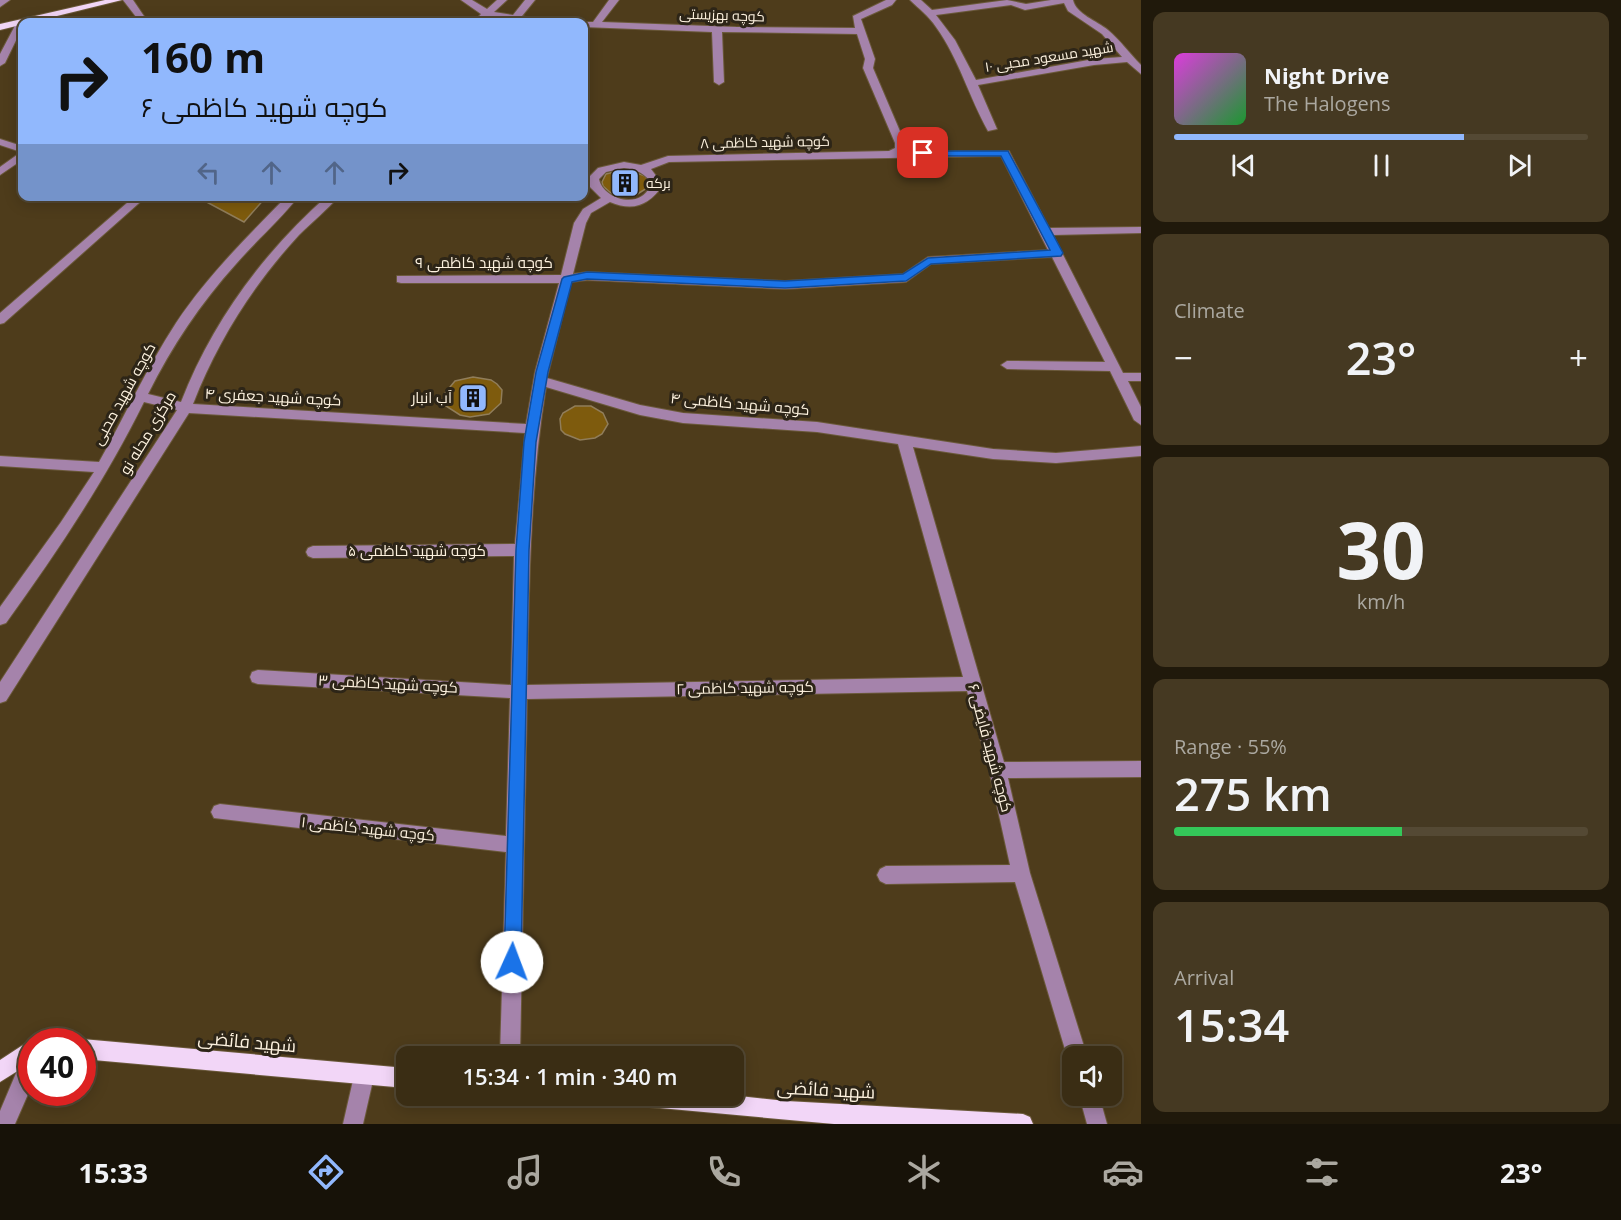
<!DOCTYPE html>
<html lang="en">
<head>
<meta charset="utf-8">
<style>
  body { margin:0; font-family:"Open Sans",Cairo,sans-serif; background:#453922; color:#f1f3f6; height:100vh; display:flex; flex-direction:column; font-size:22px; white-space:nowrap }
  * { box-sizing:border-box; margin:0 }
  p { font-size:20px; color:#aba8a0 }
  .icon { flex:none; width:33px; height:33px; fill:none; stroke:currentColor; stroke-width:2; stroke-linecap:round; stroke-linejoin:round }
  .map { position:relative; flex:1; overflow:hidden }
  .side { display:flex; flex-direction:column; gap:12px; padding:12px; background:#20190b; width:480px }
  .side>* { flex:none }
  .guide { position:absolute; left:18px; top:18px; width:570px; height:183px; border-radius:12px; box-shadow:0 3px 15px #0003,0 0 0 2px #544934; background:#91b8fd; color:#111; overflow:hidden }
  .buttons { position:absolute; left:1062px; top:1046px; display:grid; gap:12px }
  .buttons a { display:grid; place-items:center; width:60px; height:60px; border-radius:12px; background:#3a2d14; box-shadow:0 3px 15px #0003,0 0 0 2px #544934; font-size:30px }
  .speed { position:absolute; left:18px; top:1028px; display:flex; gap:12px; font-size:30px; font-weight:700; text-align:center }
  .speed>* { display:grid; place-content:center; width:78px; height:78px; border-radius:50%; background:#3a2d14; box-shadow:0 3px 15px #0003,0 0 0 2px #544934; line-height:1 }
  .speed .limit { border:9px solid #d22; background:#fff; color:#111 }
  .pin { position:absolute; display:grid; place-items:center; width:51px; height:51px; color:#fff; margin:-26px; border-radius:12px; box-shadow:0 3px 9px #0006 }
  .me { position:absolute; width:66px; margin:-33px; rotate:2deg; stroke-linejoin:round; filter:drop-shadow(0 0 4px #0008) }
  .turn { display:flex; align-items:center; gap:21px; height:126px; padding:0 24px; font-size:27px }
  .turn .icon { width:78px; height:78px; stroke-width:2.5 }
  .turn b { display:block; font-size:42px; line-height:51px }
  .lanes { display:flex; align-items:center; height:57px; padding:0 24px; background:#0003; justify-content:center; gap:30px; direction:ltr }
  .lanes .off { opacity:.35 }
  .big { font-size:45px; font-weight:600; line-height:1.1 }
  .side .card { flex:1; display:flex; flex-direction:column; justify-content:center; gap:9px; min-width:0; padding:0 21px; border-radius:12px; background:#453922 }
  .side .dial { align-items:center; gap:0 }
  .dial b { font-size:78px; line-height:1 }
  .song { display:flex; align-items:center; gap:18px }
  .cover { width:72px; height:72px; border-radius:9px; background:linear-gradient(135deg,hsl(300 70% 55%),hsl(130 70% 35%)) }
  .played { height:6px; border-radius:3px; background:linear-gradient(90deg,#91b8fd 70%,#544934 70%) }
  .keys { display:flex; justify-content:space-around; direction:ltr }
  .heat { display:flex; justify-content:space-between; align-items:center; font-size:33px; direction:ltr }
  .charge { height:9px; border-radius:4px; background:linear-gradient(90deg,#34c759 55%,#544934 0) }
  .trip { position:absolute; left:396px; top:1046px; width:348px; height:60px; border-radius:12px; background:#3a2d14; box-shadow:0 3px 15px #0003,0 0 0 2px #544934; font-weight:600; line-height:60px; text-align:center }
  .tabs { display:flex; height:96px; justify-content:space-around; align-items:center; background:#171208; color:#aba8a0 }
  .tabs .icon { width:42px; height:42px }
  .tabs .on { color:#91b8fd }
  .tabs b { font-size:27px; color:#f1f3f6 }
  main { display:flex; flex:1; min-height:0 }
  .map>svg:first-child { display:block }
  .building { fill:#7e5b0d; stroke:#907d5a; stroke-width:1.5 }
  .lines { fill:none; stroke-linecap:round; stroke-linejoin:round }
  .minor-casing { stroke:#6a593a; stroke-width:2 }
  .major-casing { stroke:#6a593a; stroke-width:2 }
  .minor { fill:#a583ab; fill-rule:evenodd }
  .major { fill:#f2d6f7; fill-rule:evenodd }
  .route { fill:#1a73e8; stroke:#114b97; stroke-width:1.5 }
  .labels { text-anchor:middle; stroke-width:6; stroke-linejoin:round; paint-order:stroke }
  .far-street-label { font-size:14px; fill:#fdf2df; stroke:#2d2517 }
  .far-poi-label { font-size:14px; fill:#fdf2df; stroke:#2d2517; text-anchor:start }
  .street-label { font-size:15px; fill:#fdf2df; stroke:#2d2517 }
  .poi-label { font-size:15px; fill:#fdf2df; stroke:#2d2517; text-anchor:end }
  .near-street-label { font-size:18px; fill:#fdf2df; stroke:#2d2517 }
</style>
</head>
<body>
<main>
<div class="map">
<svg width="1141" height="1124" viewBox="0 0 1141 1124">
  <rect width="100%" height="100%" fill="#4e3c1b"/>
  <path class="building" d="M627,169l18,7 3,4 -1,8 -11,7 -8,1 -16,-2 -9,-8 -1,-4 4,-8z
    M204,196h63l-23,26 -43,-23z
    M473,377l18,3 6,4 5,6 -1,13 -12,11 -19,3 -10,-2 -14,-9 -2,-7 1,-6 10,-12z
    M575,406h16l12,7 5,11 -6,10 -7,4 -15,2 -15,-6 -4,-4 -1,-11 3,-6z"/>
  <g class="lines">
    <g class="minor-casing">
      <path id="minor" d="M0,0h10l-10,7z
        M123,0h10l15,22h-8z
        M461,0h11l15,9 10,-9h10l-13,12 19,3 12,-15h10l-13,16 23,6h-36l1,-2 -21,-3 -6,5h-9l7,-8z
        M609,0h10l-17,22 134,5 119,1 -2,-12 33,-16h10l-4,5 -31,14 14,40 -2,9 32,75v8h104l40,77 92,-1v6l-88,2 70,138h18v8h-13l13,26v18l-7,-5 -24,-49 -103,-2 -6,-4 6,-4 98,1 -53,-105 -121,7 -25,18 -121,7 -198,-9 -16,2 -24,96 93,27 43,8 134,9 176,27 63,4 85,-7v10l-85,7 -63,-4 -80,-12 91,315 137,-1v16l-133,1 22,95 57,183h-15v8l-5,-8 -52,-174 -129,2 -6,-3 -3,-6 3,-6 6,-3 124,-1 -21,-95 -22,-79 -440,8 -7,357h-20l6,-204 -292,-34 -3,-6 3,-6 6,-2 286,32 4,-138 -252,-14 -6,-2 -2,-5 2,-5 6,-2 253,15 3,-129 -201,2 -5,-2 -2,-4 2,-4 5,-2 202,-2 10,-111 -336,-20 -183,288 -6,2v-21l177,-272 -33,-8c-39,79 -87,150 -138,221l-6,2v-18l61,-85 33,-50 -94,-6v-10l99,6c27,-48 47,-93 77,-139 31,-47 72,-87 111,-127h12c-19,24 -43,45 -63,68 -36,40 -64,82 -88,130l33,8c31,-80 82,-149 146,-206h12c-12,14 -27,26 -40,39 -46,50 -81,105 -106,169l333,20 9,-52 24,-89h-158l-4,-1v-6l164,-1 13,-52 9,-14 18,-11 -11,-11 -2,-9 10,-10 26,-6 17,3 27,-9 221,-5 6,-3v-5l-32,-75 2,-9 -8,-25 -135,-2 2,50 -5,3 -5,-3 -2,-50 -128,-5v-5h-3h12zM1001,156l47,94 -120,7 -25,17 -118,7 -198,-9 -14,2 13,-51 5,-10 19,-11c24,10 39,3 53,-17l-12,-16 18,-7zM624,168c12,2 23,5 27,17 -2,3 -5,9 -9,11 -15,10 -40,-1 -43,-17l7,-7zM546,387l94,28 43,8 134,9 81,12 65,233 -436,8c2,-100 3,-199 19,-298z
        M910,0h11l11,10 75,-10 19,4 25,-4h22c3,14 24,21 35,30 12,10 22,24 33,35v9l-14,-12 -33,3 -116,20 19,44 -9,2c-19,-34 -29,-72 -52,-104 -7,-11 -17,-18 -26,-27zM1064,3l4,8 34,23 20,23 -28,2 -118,21 -21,-40 -19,-25 75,-10 14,5z
        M18,20l8,2h-4v6l-17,35 -5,3v-12z
        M0,139l22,7v14l-22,15v-8l21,-15 -21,-7z
        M135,196h12l-143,127 -4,1v-11z
        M32,1049v36l-17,39h-15v-13l25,-59z
        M364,1066l7,3 3,7 -11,48h-20l11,-48 3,-7z
        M1079,1095h20l8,29h-20z"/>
    </g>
    <g class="major-casing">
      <path id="major" d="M105,0h17l-122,30v-6z
        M32,1039l5,2h-5v21l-32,20v-22z
        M82,1039l324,29v20l-324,-29v-18h-5z
        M617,1095h113l56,6 237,13 7,3 3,7h-199l-207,-19 -7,-3z"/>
    </g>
    <use href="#minor" class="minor"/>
    <use href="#major" class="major"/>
  </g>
  <path class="route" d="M920,151h88l55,102 -2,3 -130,8 -25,17 -121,7 -198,-9 -15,3 -24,90 -12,70 -7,108 -8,412 -2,7 -7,2 -6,-2 -2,-7 12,-412 8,-108 12,-70 26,-93 2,-2 23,-5 198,9 118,-7 25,-16 122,-8 -49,-94h-78l-5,-3z"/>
  <defs>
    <g id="building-square" transform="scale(1.5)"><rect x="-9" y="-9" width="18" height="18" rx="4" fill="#91b8fd" stroke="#2d2517"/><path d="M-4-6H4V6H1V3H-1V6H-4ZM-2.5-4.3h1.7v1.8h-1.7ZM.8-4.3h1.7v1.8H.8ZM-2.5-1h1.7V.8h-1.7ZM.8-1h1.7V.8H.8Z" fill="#111"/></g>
  </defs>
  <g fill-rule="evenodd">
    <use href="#building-square" x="625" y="183"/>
    <use href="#building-square" x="473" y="398"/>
  </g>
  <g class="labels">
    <g class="far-street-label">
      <text transform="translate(722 15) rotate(2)" y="5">کوچه بهزیستی</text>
      <text transform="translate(1049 57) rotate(-9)" y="5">شهید مسعود محبی ۱۰</text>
      <text transform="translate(765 142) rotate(-1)" y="5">کوچه شهید کاظمی ۸</text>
    </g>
    <g class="far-poi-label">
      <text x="646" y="188">برکه</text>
    </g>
    <g class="street-label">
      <text x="484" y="268">کوچه شهید کاظمی ۹</text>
      <text transform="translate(124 394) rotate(-61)" y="5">کوچه شهید محبی</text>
      <text transform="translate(273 397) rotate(3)" y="5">کوچه شهید جعفری ۴</text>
      <text transform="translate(740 404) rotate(5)" y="5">کوچه شهید کاظمی ۴</text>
      <text transform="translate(148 433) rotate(-59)" y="5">مرکزی محله نو</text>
      <text x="417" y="556">کوچه شهید کاظمی ۵</text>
      <text transform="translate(388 684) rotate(3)" y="5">کوچه شهید کاظمی ۳</text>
      <text transform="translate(745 688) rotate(-1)" y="5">کوچه شهید کاظمی ۲</text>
      <text transform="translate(990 748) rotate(75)" y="5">کوچه شهید فایضی ۶</text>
      <text transform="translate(368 829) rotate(6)" y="5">کوچه شهید کاظمی ۱</text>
    </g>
    <g class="poi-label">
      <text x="452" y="403">آب انبار</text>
    </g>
    <g class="near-street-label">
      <text transform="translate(247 1042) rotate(5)" y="6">شهید فائضی</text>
      <text transform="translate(826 1090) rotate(3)" y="6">شهید فائضی</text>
    </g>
  </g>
</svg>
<div class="buttons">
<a><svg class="icon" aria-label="sound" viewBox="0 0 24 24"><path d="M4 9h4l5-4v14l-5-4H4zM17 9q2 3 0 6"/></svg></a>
</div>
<div class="speed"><div class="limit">40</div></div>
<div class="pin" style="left:923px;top:153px;background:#d93025"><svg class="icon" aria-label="arrive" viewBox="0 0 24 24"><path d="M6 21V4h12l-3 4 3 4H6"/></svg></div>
<svg class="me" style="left:512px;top:962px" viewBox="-20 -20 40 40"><circle r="19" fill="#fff"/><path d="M0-13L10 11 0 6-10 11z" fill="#1a73e8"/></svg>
<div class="trip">15:34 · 1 min · 340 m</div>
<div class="guide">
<div class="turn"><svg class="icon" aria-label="right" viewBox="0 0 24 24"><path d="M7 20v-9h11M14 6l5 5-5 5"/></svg><div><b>160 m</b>کوچه شهید کاظمی ۶</div></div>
<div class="lanes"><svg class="icon off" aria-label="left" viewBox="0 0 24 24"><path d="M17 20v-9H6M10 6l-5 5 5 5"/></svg><svg class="icon off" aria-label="ahead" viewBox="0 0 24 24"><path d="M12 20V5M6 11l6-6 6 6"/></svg><svg class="icon off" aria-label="ahead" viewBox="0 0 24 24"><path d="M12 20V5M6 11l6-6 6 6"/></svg><svg class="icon" aria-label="right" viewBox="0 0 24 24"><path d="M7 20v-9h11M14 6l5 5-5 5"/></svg></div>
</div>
</div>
<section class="side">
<div class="card">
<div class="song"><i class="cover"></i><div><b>Night Drive</b><p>The Halogens</p></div></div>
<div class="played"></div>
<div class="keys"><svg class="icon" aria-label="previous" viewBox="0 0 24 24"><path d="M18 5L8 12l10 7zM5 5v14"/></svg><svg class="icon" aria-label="pause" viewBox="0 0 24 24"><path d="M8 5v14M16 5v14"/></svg><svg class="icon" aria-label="next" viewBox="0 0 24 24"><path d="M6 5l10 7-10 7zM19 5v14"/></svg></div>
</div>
<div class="card"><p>Climate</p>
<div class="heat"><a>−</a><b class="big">23°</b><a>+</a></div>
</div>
<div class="card dial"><b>30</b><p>km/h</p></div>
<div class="card"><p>Range · 55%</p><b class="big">275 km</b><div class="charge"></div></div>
<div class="card"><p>Arrival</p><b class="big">15:34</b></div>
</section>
</main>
<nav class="tabs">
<b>15:33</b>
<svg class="icon on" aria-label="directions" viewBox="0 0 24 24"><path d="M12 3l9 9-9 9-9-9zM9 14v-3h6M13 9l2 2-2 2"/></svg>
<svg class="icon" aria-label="music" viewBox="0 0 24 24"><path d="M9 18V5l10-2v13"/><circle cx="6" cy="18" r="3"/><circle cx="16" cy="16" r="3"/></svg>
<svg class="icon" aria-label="phone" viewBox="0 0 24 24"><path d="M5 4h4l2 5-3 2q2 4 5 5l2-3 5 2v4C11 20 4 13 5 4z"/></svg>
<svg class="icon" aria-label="climate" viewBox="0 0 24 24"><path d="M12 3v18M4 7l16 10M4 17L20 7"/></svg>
<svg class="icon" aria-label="car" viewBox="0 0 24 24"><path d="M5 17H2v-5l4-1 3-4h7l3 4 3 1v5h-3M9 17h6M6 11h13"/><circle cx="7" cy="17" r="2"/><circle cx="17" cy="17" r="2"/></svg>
<svg class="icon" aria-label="filters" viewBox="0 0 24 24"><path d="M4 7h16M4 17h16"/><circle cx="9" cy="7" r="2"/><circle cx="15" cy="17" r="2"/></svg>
<b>23°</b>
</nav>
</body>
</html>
